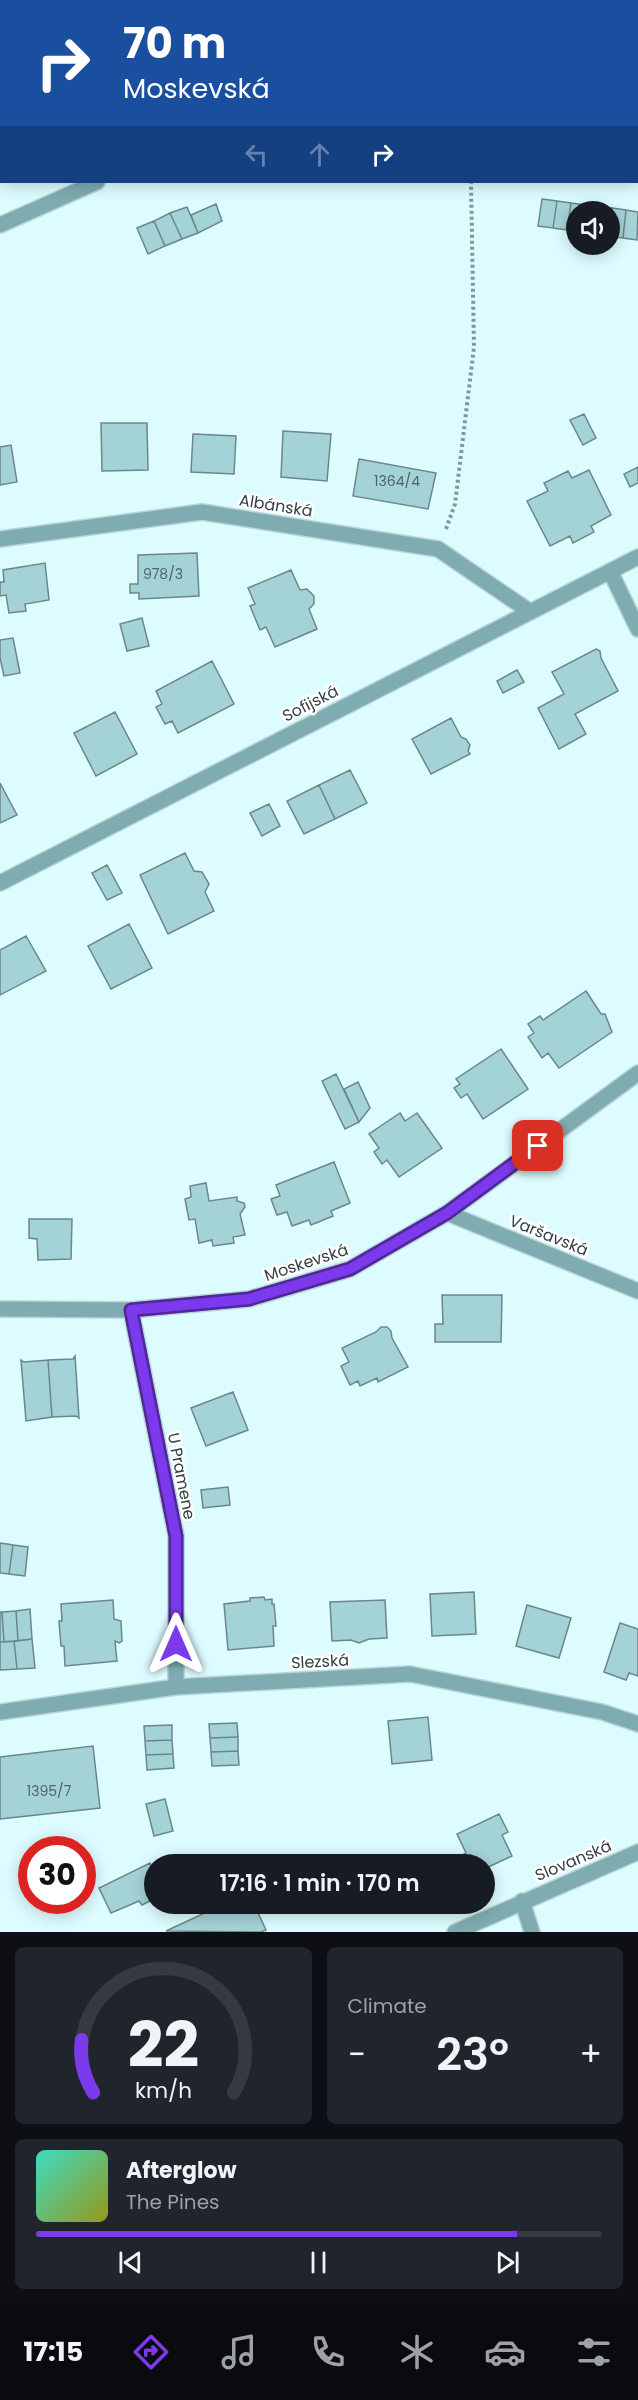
<!DOCTYPE html>
<html lang="en">
<head>
<meta charset="utf-8">
<style>
  body { margin:0; font-family:Poppins,sans-serif; background:#20242c; color:#f1f3f6; height:100vh; display:flex; flex-direction:column; font-size:22px; white-space:nowrap }
  * { box-sizing:border-box; margin:0 }
  p { font-size:20px; color:#9ea1a6 }
  .icon { flex:none; width:33px; height:33px; fill:none; stroke:currentColor; stroke-width:2; stroke-linecap:round; stroke-linejoin:round }
  .map { position:relative; height:1932px; overflow:hidden }
  .sheet { display:flex; flex-direction:column; gap:15px; padding:15px; background:#0d0f14; flex:1 }
  .sheet>* { flex:none }
  .top-card { position:absolute; left:0px; top:0px; width:639px; height:183px; box-shadow:0 3px 15px #0003; background:#1a4fa0; color:#fff; overflow:hidden }
  .controls { position:absolute; left:566px; top:201px; display:grid; gap:12px }
  .controls a { display:grid; place-items:center; width:54px; height:54px; border-radius:50%; background:#171b24; box-shadow:0 3px 15px #0003; font-size:30px }
  .speed { position:absolute; left:18px; top:1836px; display:flex; gap:12px; font-size:30px; font-weight:700; text-align:center }
  .speed>* { display:grid; place-content:center; width:78px; height:78px; border-radius:50%; background:#171b24; box-shadow:0 3px 15px #0003; line-height:1 }
  .speed .limit { border:9px solid #d22; background:#fff; color:#111 }
  .pin { position:absolute; display:grid; place-items:center; width:51px; height:51px; color:#fff; margin:-26px; border-radius:12px; box-shadow:0 3px 9px #0006 }
  .me { position:absolute; width:66px; margin:-33px; rotate:0deg; stroke-linejoin:round; filter:drop-shadow(0 0 4px #0008) }
  .turn { display:flex; align-items:center; gap:21px; height:126px; padding:0 24px; font-size:27px }
  .turn .icon { width:78px; height:78px; stroke-width:2.5 }
  .turn b { display:block; font-size:42px; line-height:51px }
  .lanes { display:flex; align-items:center; height:57px; padding:0 24px; background:#0003; justify-content:center; gap:30px; direction:ltr }
  .lanes .off { opacity:.35 }
  .big { font-size:45px; font-weight:600; line-height:1.1 }
  .sheet .tile { flex:1; display:flex; flex-direction:column; justify-content:center; gap:9px; min-width:0; padding:0 21px; border-radius:9px; background:#20242c }
  .sheet .dial { align-items:center; gap:0 }
  .dial svg { height:156px; overflow:visible; fill:none; stroke:#363941; stroke-width:7; stroke-linecap:round; text-anchor:middle }
  .dial text { fill:#f1f3f6; stroke:none }
  .song { display:flex; align-items:center; gap:18px }
  .cover { width:72px; height:72px; border-radius:9px; background:linear-gradient(135deg,hsl(170 70% 55%),hsl(60 70% 35%)) }
  .played { height:6px; border-radius:3px; background:linear-gradient(90deg,#7c3aed 85%,#363941 85%) }
  .keys { display:flex; justify-content:space-around; direction:ltr }
  .heat { display:flex; justify-content:space-between; align-items:center; font-size:33px; direction:ltr }
  .sheet .tiles { flex:1; display:grid; gap:15px; grid-template-columns:1fr 1fr }
  .tile:last-child { grid-column:span 2 }
  .trip { position:absolute; left:144px; top:1854px; width:351px; height:60px; border-radius:30px; background:#171b24; box-shadow:0 3px 15px #0003; font-weight:600; line-height:60px; text-align:center }
  .tab-bar { display:flex; height:96px; justify-content:space-around; align-items:center; background:#090b0e; color:#9ea1a6 }
  .tab-bar .icon { width:42px; height:42px }
  .tab-bar .current { color:#7c3aed }
  .tab-bar b { font-size:27px; color:#f1f3f6 }
  .map>svg:first-child { display:block }
  .forest { fill:#deb5ab }
  .building { fill:#a4d3d7; stroke:#6b878a; stroke-width:1.5 }
  .lines { fill:none; stroke-linecap:round; stroke-linejoin:round }
  .minor-casing { stroke:#bbd6d9; stroke-width:18 }
  .path { stroke:#829799; stroke-width:4; stroke-dasharray:3 3; stroke-linecap:butt }
  .minor { stroke:#7eacb0; stroke-width:15 }
  .rail-casing { stroke:#637576; stroke-width:7 }
  .rail { stroke:#fff; stroke-width:4.5; stroke-dasharray:14; stroke-linecap:butt }
  .route-casing { stroke:#51269a; stroke-width:15 }
  .route { stroke:#7c3aed; stroke-width:10 }
  .labels { text-anchor:middle; stroke-width:5; stroke-linejoin:round; paint-order:stroke }
  .number-label { font-size:14px; fill:#4f6466 }
  .street-label { font-size:16px; fill:#333f40; stroke:#fff }
</style>
</head>
<body>
<div class="map">
<svg width="638" height="1932" viewBox="0 0 638 1932">
  <rect width="100%" height="100%" fill="#ddfcff"/>
  <path class="forest" d="M0,0h134l2,1 -134,1 -1,38z"/>
  <path class="building" d="M542,199l15,2 -4,27 -15,-2z
    M557,201l14,2 -4,27 -14,-2z
    M571,203l14,2 -1,7h-8v20l-9,-2z
    M216,204l6,17 -24,12 -7,-18z
    M585,205l14,1v6h-15z
    M599,206l13,2 -3,26v-22h-10z
    M187,207l11,26 -16,6 -12,-26z
    M612,208l14,2 -3,28 -14,-2z
    M626,210l12,2 -1,28 -14,-2z
    M170,213l12,26 -17,7 -11,-25z
    M154,221l11,25 -17,8 -11,-26z
    M584,414l12,24 -13,7 -13,-25z
    M101,423h46l1,47 -46,1z
    M283,431l48,3 -4,47 -46,-4z
    M193,434l43,2 -2,38 -43,-2z
    M11,445l6,37 -17,3v-38z
    M359,459l77,14 -8,36 -75,-13z
    M638,467v16l-8,4 -6,-13z
    M589,470l22,45 -20,11 3,6 -21,11 -3,-7 -20,10 -23,-45 21,-10 -4,-8 24,-12 4,7z
    M197,553l2,43 -60,3v-6h-9v-9h8v-29z
    M45,563l4,37 -24,4 1,7 -17,2 -3,-18 -6,1v-14h4l-1,-12z
    M291,570l9,20 7,-1 7,7v8l-5,5 8,20 -42,18 -9,-20 -6,3 -10,-24 5,-2 -7,-16z
    M142,618l7,28 -22,5 -7,-27z
    M13,638l7,35 -16,3 -4,-18v-18z
    M596,649l4,2 1,7 17,33 -43,23 11,20 -27,15 -21,-41 26,-14 -12,-22z
    M212,661l22,43 -56,29 -6,-12 -7,3 -9,-17 6,-3 -6,-13z
    M517,670l7,12 -21,11 -6,-12z
    M115,712l22,42 -41,22 -22,-43z
    M451,718l10,19 5,2 4,6 -2,6 2,3 -39,20 -19,-35z
    M350,770l17,33 -32,16 -16,-34z
    M0,783l17,32 -17,8z
    M319,785l16,34 -31,15 -17,-33z
    M269,804l11,22 -18,10 -12,-23z
    M185,853l9,18 8,1 7,12 -4,8 9,19 -46,23 -28,-59z
    M107,865l15,28 -15,7 -15,-27z
    M129,924l23,44 -41,21 -23,-43z
    M26,936l20,35 -46,24v-45z
    M586,991l15,23h4l7,18 -53,36 -11,-15 -6,5 -14,-21 6,-4 -6,-9 12,-8 3,4z
    M501,1049l27,40 -45,30 -16,-25 -6,4 -7,-10 6,-4 -4,-5z
    M336,1074l23,48 -14,7 -23,-48z
    M358,1082l12,26 -11,14 -15,-33z
    M400,1113l5,8 12,-8 25,35 -43,29 -12,-17 -5,4 -8,-12 5,-4 -10,-14z
    M334,1162l16,41 -19,8 2,5 -22,9 -2,-5 -17,6 -5,-14 -10,3 -6,-16 9,-3 -4,-11z
    M206,1183l3,18 28,-4v4l7,2 1,4 -5,7 5,21 -12,2 1,6 -21,3 -1,-6 -13,3 -4,-24 -6,1 -4,-21 6,-2 -1,-11z
    M29,1219h43l-1,40 -33,1 -1,-21 -8,-1z
    M442,1295h60l-1,47h-66v-18h8z
    M381,1327h6l4,4 1,7 16,29 -30,15 -1,-4 -17,8 -2,-5 -8,4 -9,-19 8,-4 -7,-14 34,-16z
    M75,1356l4,62 -3,-2 -24,1 -4,-57 25,-1z
    M21,1360l3,2 24,-2 4,57 -26,4z
    M233,1392l15,38 -42,16 -15,-38z
    M228,1487l2,18 -27,3 -2,-18z
    M0,1543l13,2 -4,29 -9,-1z
    M13,1545l15,2 -3,29 -16,-2z
    M474,1592l2,42 -44,2 -2,-42z
    M264,1597l1,3 7,-1v5h2l2,22h-3l1,20 -46,4 -4,-46 26,-3v-3z
    M113,1600l1,19 7,2 1,20 -3,2 -4,-2 2,20 -52,5 -1,-20h-3l-2,-25h3l-1,-17z
    M385,1600l2,38 -18,1 -10,4 -8,-3 -19,1 -2,-39z
    M527,1605l44,13 -12,40 -43,-12z
    M30,1609l2,30 -14,2 -2,-30z
    M16,1611l2,30 -14,1 -2,-30z
    M0,1612h2l2,30h-4z
    M620,1623l18,6v47l-9,-3 -3,7 -22,-8z
    M32,1639l3,29 -18,1 -3,-28z
    M14,1641l3,28 -17,1v-28z
    M428,1717l4,43 -40,4 -4,-43z
    M237,1723l1,14 -28,1 -1,-14z
    M172,1725v15l-27,1 -1,-15z
    M238,1737v14l-27,1 -1,-14z
    M172,1740l1,14 -27,1 -1,-14z
    M93,1746l7,62 -100,11v-62z
    M238,1751l1,14 -27,1 -1,-14z
    M173,1754l1,14 -27,2 -1,-15z
    M165,1799l8,32 -19,5 -8,-32z
    M499,1814l9,18 -6,3 10,21 -28,13v-5h-25l-3,-6 10,-5 -9,-19z
    M150,1863l4,9v27l-12,6 -3,-4 -28,12 -12,-25z
    M224,1904h30l12,26 -5,2 -95,-1z"/>
  <g class="lines">
    <g class="minor-casing">
      <path id="minor" d="M324,0l12,2
        M195,2l3,-2
        M513,2l4,-2
        M0,225l97,-43
        M0,539l202,-27 236,37 91,62
        M610,571l28,58
        M0,883l638,-326
        M447,1213l191,78
        M0,1309l131,1 118,-11 101,-30 97,-56 191,-140
        M131,1310l45,226v151
        M0,1712l176,-25 234,-13 192,38 36,12
        M522,1901l10,31
        M455,1932l183,-80"/>
    </g>
    <path class="path" d="M446,529l9,-25 19,-157 -3,-165"/>
    <use href="#minor" class="minor"/>
    <g class="rail-casing">
      <path id="rail" d="M0,61h2"/>
    </g>
    <use href="#rail" class="rail"/>
  </g>
  <g class="lines">
    <g class="route-casing">
      <path id="route" d="M176,1644v-108l-45,-226 118,-11 101,-30 97,-56 91,-67"/>
    </g>
    <use href="#route" class="route"/>
  </g>
  <g class="labels">
    <g class="number-label">
      <text x="397" y="486">1364/4</text>
      <text x="163" y="579">978/3</text>
      <text x="49" y="1796">1395/7</text>
    </g>
    <g class="street-label">
      <text transform="translate(276 505) rotate(9)" y="6">Albánská</text>
      <text transform="translate(310 703) rotate(-27)" y="6">Sofijská</text>
      <text transform="translate(549 1235) rotate(22)" y="6">Varšavská</text>
      <text transform="translate(306 1262) rotate(-18)" y="6">Moskevská</text>
      <text transform="translate(182 1476) rotate(79)" y="6">U Pramene</text>
      <text transform="translate(320 1661) rotate(-3)" y="6">Slezská</text>
      <text transform="translate(573 1860) rotate(-23)" y="6">Slovanská</text>
    </g>
  </g>
</svg>
<div class="controls">
<a><svg class="icon" aria-label="sound" viewBox="0 0 24 24"><path d="M4 9h4l5-4v14l-5-4H4zM17 9q2 3 0 6"/></svg></a>
</div>
<div class="speed"><div class="limit">30</div></div>
<div class="pin" style="left:538px;top:1146px;background:#d93025"><svg class="icon" aria-label="arrive" viewBox="0 0 24 24"><path d="M6 21V4h12l-3 4 3 4H6"/></svg></div>
<svg class="me" style="left:176px;top:1644px" viewBox="-20 -20 40 40"><path d="M0-17L14 15 0 8-14 15z" fill="#7c3aed" stroke="#fff" stroke-width="4"/></svg>
<div class="trip">17:16 · 1 min · 170 m</div>
<div class="top-card">
<div class="turn"><svg class="icon" aria-label="right" viewBox="0 0 24 24"><path d="M7 20v-9h11M14 6l5 5-5 5"/></svg><div><b>70 m</b>Moskevská</div></div>
<div class="lanes"><svg class="icon off" aria-label="left" viewBox="0 0 24 24"><path d="M17 20v-9H6M10 6l-5 5 5 5"/></svg><svg class="icon off" aria-label="ahead" viewBox="0 0 24 24"><path d="M12 20V5M6 11l6-6 6 6"/></svg><svg class="icon" aria-label="right" viewBox="0 0 24 24"><path d="M7 20v-9h11M14 6l5 5-5 5"/></svg></div>
</div>
</div>
<section class="sheet">
<div class="tiles">
<div class="tile dial"><svg viewBox="0 0 100 80">
<path d="M14 69A42 42 0 1 1 86 69"/>
<path d="M14 69A42 42 0 0 1 8 42" stroke="#7c3aed"/>
<text x="50" y="56" font-size="32" font-weight="700">22</text>
<text x="50" y="72" font-size="11">km/h</text>
</svg></div>
<div class="tile"><p>Climate</p>
<div class="heat"><a>−</a><b class="big">23°</b><a>+</a></div>
</div>
<div class="tile">
<div class="song"><i class="cover"></i><div><b>Afterglow</b><p>The Pines</p></div></div>
<div class="played"></div>
<div class="keys"><svg class="icon" aria-label="previous" viewBox="0 0 24 24"><path d="M18 5L8 12l10 7zM5 5v14"/></svg><svg class="icon" aria-label="pause" viewBox="0 0 24 24"><path d="M8 5v14M16 5v14"/></svg><svg class="icon" aria-label="next" viewBox="0 0 24 24"><path d="M6 5l10 7-10 7zM19 5v14"/></svg></div>
</div>
</div>
</section>
<nav class="tab-bar">
<b>17:15</b>
<svg class="icon current" aria-label="directions" viewBox="0 0 24 24"><path d="M12 3l9 9-9 9-9-9zM9 14v-3h6M13 9l2 2-2 2"/></svg>
<svg class="icon" aria-label="music" viewBox="0 0 24 24"><path d="M9 18V5l10-2v13"/><circle cx="6" cy="18" r="3"/><circle cx="16" cy="16" r="3"/></svg>
<svg class="icon" aria-label="phone" viewBox="0 0 24 24"><path d="M5 4h4l2 5-3 2q2 4 5 5l2-3 5 2v4C11 20 4 13 5 4z"/></svg>
<svg class="icon" aria-label="climate" viewBox="0 0 24 24"><path d="M12 3v18M4 7l16 10M4 17L20 7"/></svg>
<svg class="icon" aria-label="car" viewBox="0 0 24 24"><path d="M5 17H2v-5l4-1 3-4h7l3 4 3 1v5h-3M9 17h6M6 11h13"/><circle cx="7" cy="17" r="2"/><circle cx="17" cy="17" r="2"/></svg>
<svg class="icon" aria-label="filters" viewBox="0 0 24 24"><path d="M4 7h16M4 17h16"/><circle cx="9" cy="7" r="2"/><circle cx="15" cy="17" r="2"/></svg>
</nav>
</body>
</html>
